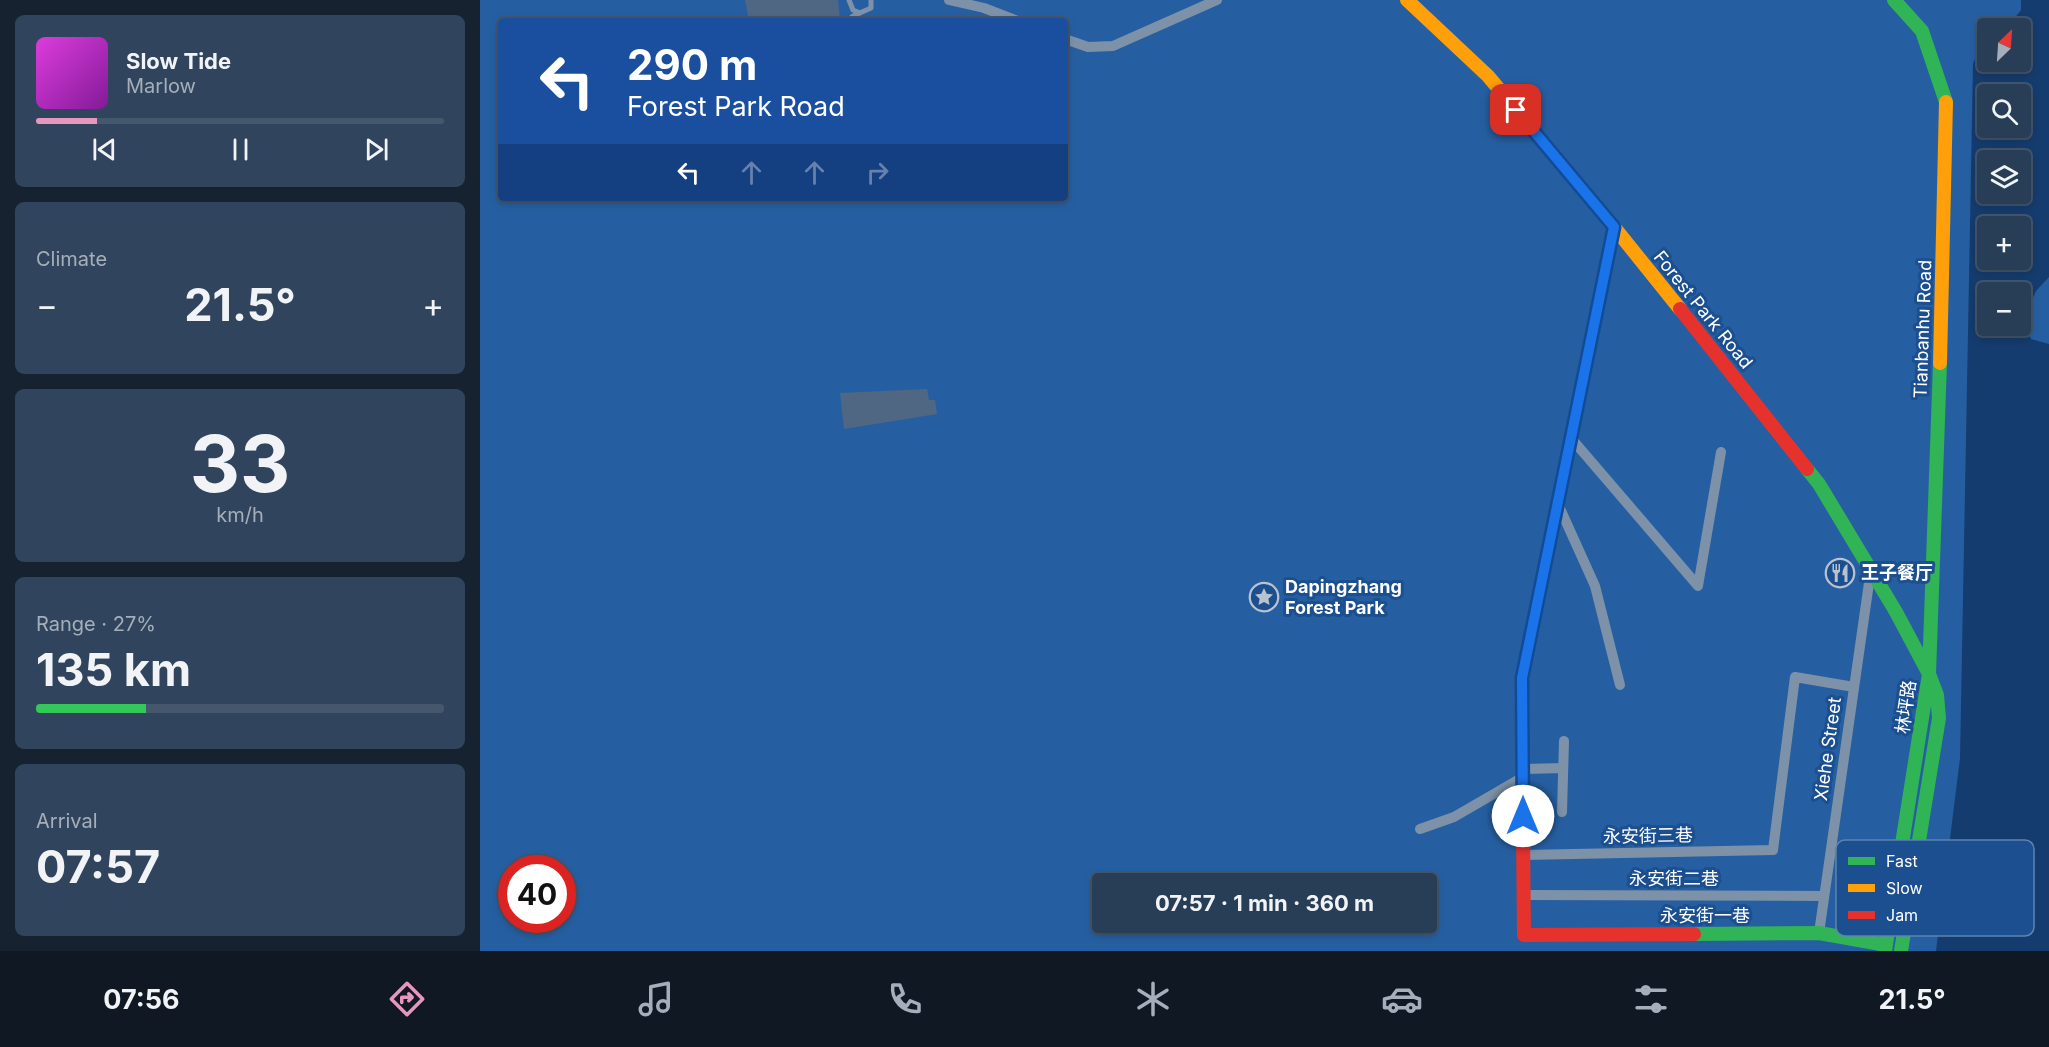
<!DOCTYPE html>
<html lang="en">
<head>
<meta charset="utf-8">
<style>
  body { margin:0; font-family:Inter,"Noto Sans SC",sans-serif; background:#30455d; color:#f1f3f6; height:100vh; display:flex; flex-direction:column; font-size:22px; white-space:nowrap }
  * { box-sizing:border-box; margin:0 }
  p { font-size:20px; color:#a5aeba }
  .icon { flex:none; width:33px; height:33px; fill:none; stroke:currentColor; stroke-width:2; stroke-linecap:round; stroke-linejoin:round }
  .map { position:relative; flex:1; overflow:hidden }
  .drawer { display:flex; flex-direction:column; gap:15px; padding:15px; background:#162230; width:480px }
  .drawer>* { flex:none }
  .banner { position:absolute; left:18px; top:18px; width:570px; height:183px; border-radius:6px; box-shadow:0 3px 9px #0003,0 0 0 2px #44576d; background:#1a4fa0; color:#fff; overflow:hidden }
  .needle { width:39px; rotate:25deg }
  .tools { position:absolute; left:1497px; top:18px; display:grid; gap:12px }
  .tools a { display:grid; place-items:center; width:54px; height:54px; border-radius:6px; background:#283e57; box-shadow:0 3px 9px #0003,0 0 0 2px #44576d; font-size:30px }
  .speed { position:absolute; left:18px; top:855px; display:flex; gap:12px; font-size:30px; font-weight:700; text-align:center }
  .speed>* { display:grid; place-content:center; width:78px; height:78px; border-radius:50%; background:#283e57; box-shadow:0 3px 9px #0003,0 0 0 2px #44576d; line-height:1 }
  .speed .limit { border:9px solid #d22; background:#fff; color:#111 }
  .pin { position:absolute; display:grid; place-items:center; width:51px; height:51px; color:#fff; margin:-26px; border-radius:12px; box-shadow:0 3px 9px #0006 }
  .me { position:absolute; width:66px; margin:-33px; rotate:0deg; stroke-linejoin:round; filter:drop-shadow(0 0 4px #0008) }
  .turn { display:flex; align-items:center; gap:21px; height:126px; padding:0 30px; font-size:27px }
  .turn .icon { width:78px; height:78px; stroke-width:2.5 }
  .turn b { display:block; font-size:42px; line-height:51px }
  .lanes { display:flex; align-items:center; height:57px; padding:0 30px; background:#0003; justify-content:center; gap:30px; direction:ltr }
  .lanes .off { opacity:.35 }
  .big { font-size:45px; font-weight:700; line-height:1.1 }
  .drawer .card { flex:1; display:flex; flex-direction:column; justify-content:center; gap:9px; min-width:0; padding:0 21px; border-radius:9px; background:#30455d }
  .drawer .dial { align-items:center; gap:0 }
  .dial b { font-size:78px; line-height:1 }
  .song { display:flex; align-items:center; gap:18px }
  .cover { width:72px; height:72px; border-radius:9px; background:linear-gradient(135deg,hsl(300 70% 55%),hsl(290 70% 35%)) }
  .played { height:6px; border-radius:3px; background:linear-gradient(90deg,#e797bd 15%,#44576d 15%) }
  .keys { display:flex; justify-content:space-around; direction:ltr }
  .heat { display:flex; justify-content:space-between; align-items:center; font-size:33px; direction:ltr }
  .charge { height:9px; border-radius:4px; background:linear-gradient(90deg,#34c759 27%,#44576d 0) }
  .trip { position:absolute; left:612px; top:873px; width:345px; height:60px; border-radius:6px; background:#283e57; box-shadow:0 3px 9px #0003,0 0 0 2px #44576d; font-weight:700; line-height:60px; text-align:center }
  .tab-bar { display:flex; height:96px; justify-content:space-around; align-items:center; background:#101923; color:#a5aeba }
  .tab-bar .icon { width:42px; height:42px }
  .tab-bar .on { color:#e797bd }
  .tab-bar b { font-size:27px; color:#f1f3f6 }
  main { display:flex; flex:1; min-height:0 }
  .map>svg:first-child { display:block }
  .green { fill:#265fa1; fill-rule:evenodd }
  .water { fill:#153c6e; fill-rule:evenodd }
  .building { fill:#506783 }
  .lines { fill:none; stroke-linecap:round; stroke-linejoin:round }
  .lane { stroke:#7d92a8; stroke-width:5 }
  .street { stroke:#7d92a8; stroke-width:10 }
  .fast { stroke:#30b455; stroke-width:14 }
  .slow { stroke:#ff9f0a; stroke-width:14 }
  .jam { stroke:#e5322d; stroke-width:14 }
  .route-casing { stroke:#114b97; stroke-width:15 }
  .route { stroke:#1a73e8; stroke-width:10 }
  .labels { text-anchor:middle; stroke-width:6; stroke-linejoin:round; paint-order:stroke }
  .street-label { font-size:18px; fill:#fff; stroke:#1b4f8f }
  .poi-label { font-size:18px; font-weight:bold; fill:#fff; stroke:#1b4f8f; text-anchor:start }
  .key { fill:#1b4f8f; stroke:#5f84b1; stroke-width:1.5 }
  .key-label { font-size:16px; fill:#fff }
</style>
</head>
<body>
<main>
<section class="drawer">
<div class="card">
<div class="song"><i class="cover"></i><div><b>Slow Tide</b><p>Marlow</p></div></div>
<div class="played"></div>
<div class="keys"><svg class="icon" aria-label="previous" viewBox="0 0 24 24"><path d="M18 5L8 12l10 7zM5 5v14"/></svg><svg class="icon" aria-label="pause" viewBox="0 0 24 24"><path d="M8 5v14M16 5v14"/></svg><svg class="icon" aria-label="next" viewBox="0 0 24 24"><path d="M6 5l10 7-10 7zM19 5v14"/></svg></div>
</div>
<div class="card"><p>Climate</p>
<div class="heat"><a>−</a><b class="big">21.5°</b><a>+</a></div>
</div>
<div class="card dial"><b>33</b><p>km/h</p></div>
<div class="card"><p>Range · 27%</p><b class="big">135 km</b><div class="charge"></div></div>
<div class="card"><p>Arrival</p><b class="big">07:57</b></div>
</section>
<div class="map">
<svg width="1569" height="951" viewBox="0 0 1569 951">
  <rect width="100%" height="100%" fill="#365274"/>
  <path class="green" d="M0,0h1569v951h-1569zM21,21h564v177h-564zM1508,28h32v34h-32zM1508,94h32v34h-32zM1508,160h32v34h-32zM1508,226h32v34h-32zM1508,292h32v34h-32zM32,868h50v52h-50zM622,884h324v38h-324z"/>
  <path class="water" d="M1541,0h28v277l-13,14 -14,30 9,18 18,5v607h-113l24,-193 13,-694 6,-15 8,-10 1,23h32v-34h-13l14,-18zM1508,94h32v34h-32zM1508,160h32v34h-32zM1508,226h32v34h-32zM1508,292h32v34h-32z"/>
  <path class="building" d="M265,0h93l2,21h-91z
    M447,389l2,11h6l2,14 -93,15 -4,-36z"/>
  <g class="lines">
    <path class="lane" d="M369,0l4,10 7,3
      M367,21l6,-5 18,-8v-8"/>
    <path class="street" d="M469,0l35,8 34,13
      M585,39l23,8 25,-1 104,-46
      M1091,438l127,148 23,-134
      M1078,504l37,82 25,99
      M1043,769l40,-1
      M1082,812l2,-71
      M940,829l34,-12 69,-40
      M1043,855l250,-5 22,-173 59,10
      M1043,895l301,1
      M1339,933l52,-364"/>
    <path class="fast" d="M1414,0l28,31 24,71
      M1327,469l12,15 77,128 33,62 8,21 2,23 -38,233
      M1043,832l-1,-153 92,-452
      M1214,934l125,-1 67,12
      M1405,951l44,-277 11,-311"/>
    <path class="slow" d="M927,0l81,76 126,151 66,82
      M1460,363l6,-261"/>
    <path class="jam" d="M1200,309l127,160
      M1043,832l1,103 170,-1"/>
  </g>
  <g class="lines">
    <g class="route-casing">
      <path id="route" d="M1036,110l98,117 -92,451 1,138"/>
    </g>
    <use href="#route" class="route"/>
  </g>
  <defs>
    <g id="restaurant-ring" transform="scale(1.5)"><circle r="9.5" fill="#1b4f8f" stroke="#b9c2ce" stroke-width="1.5"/><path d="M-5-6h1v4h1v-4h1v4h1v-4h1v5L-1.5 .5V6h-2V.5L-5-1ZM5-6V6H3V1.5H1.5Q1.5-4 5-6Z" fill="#b9c2ce"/></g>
    <g id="sight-ring" transform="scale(1.5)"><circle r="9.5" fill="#1b4f8f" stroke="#b9c2ce" stroke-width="1.5"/><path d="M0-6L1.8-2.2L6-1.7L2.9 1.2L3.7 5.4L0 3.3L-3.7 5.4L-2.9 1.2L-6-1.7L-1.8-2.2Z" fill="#b9c2ce"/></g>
  </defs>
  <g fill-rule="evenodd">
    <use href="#restaurant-ring" x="1360" y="573"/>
    <use href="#sight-ring" x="784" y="597"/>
  </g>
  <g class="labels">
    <g class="street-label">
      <text transform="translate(1223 310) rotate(51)" y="6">Forest Park Road</text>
      <text transform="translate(1443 329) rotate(-88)" y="6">Tianbanhu Road</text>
      <text transform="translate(1426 707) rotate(-82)" y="6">林坪路</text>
      <text transform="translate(1348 749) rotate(-82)" y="6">Xiehe Street</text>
      <text transform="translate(1168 836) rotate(-1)" y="6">永安街三巷</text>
      <text x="1194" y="885">永安街二巷</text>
      <text x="1225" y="922">永安街一巷</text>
    </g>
    <g class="poi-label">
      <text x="1381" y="579">王子餐厅</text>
      <text x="805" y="593">Dapingzhang<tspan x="805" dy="21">Forest Park</tspan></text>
    </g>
  </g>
  <rect x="1356" y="840" width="198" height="96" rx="9" class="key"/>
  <rect x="1368" y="857" width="27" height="8" fill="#30b455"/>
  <rect x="1368" y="884" width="27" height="8" fill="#ff9f0a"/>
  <rect x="1368" y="911" width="27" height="8" fill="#e5322d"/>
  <g class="key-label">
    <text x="1406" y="867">Fast</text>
    <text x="1406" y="894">Slow</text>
    <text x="1406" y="921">Jam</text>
  </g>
</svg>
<div class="tools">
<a><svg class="needle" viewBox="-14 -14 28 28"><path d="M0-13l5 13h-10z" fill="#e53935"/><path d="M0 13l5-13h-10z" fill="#a5aeba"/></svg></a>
<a><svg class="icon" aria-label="search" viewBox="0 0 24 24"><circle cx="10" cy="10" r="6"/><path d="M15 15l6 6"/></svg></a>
<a><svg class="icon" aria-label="layers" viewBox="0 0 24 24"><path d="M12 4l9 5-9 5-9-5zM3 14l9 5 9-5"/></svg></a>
<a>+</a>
<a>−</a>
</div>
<div class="speed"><div class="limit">40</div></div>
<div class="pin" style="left:1036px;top:110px;background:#d93025"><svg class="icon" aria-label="arrive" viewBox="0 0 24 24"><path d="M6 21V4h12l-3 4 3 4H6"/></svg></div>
<svg class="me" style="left:1043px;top:816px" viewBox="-20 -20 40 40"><circle r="19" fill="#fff"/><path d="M0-13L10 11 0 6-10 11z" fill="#1a73e8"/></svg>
<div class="trip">07:57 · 1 min · 360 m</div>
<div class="banner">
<div class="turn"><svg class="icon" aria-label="left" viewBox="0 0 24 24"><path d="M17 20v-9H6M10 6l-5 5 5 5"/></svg><div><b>290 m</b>Forest Park Road</div></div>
<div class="lanes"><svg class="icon" aria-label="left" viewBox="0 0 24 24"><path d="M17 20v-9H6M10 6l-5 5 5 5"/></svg><svg class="icon off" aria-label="ahead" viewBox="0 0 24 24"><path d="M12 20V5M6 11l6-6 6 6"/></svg><svg class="icon off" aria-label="ahead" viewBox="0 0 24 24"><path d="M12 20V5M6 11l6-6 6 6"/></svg><svg class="icon off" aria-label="right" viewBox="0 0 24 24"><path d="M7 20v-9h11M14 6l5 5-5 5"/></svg></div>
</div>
</div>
</main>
<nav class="tab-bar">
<b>07:56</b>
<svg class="icon on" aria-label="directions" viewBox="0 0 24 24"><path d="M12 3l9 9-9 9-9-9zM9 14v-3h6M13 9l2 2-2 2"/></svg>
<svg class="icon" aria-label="music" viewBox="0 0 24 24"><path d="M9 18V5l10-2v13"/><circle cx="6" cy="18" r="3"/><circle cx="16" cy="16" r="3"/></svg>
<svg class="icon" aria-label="phone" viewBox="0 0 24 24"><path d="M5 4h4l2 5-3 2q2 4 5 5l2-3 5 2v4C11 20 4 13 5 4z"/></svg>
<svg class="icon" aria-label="climate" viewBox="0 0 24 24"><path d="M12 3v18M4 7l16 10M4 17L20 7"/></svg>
<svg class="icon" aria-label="car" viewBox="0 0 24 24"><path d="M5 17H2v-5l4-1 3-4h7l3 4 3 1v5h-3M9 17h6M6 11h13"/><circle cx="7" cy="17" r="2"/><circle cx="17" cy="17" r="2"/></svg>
<svg class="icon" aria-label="filters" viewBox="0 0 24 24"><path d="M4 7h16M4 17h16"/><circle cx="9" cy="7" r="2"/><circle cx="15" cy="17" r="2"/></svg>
<b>21.5°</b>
</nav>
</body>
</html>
